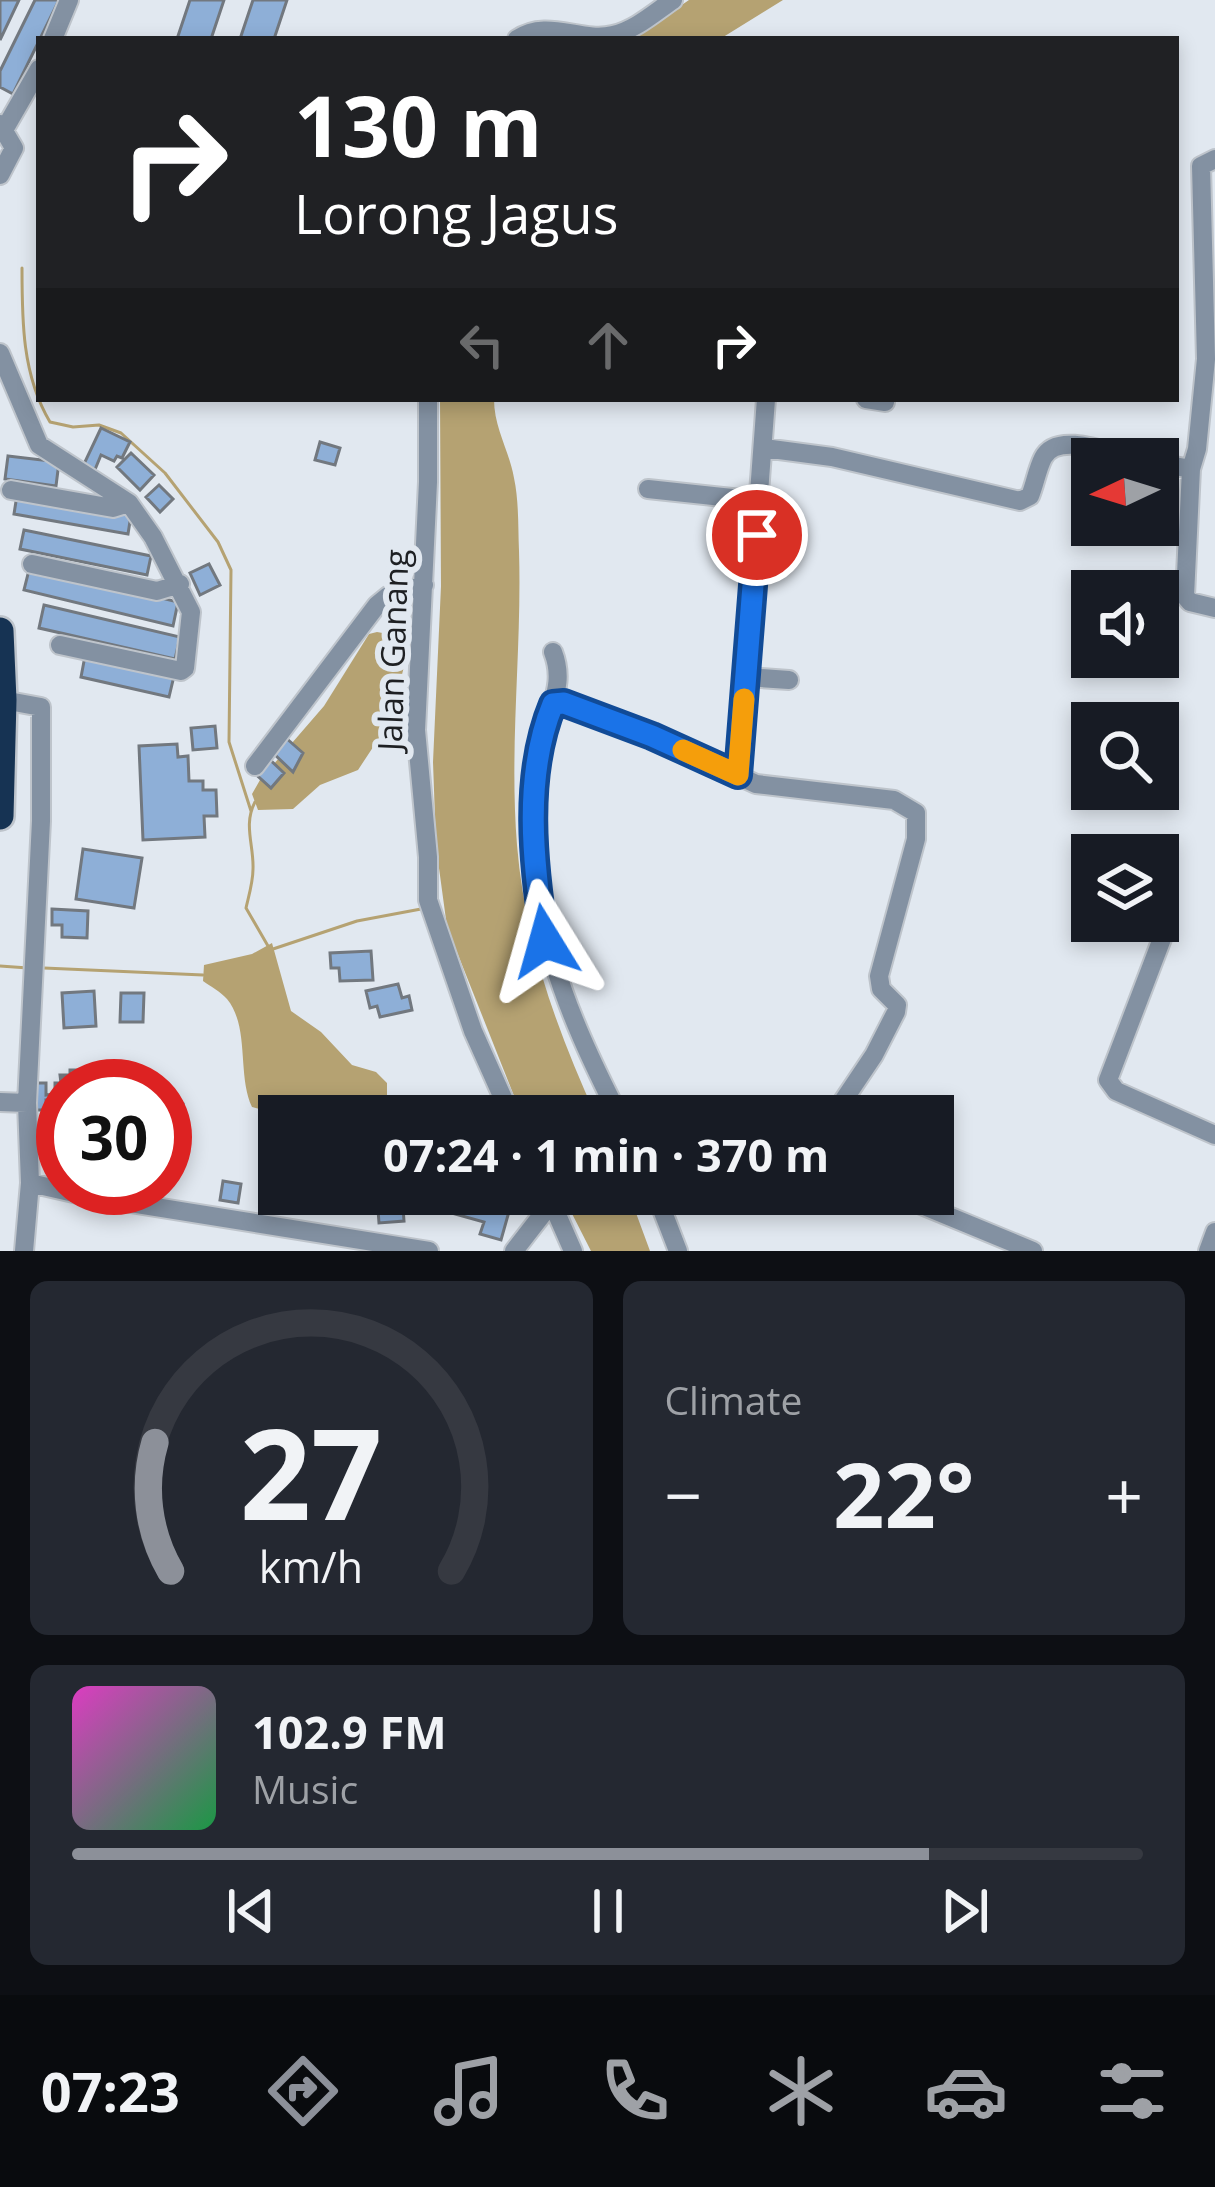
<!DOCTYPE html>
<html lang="en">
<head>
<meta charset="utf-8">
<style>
  body { margin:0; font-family:"Open Sans",sans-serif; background:#242831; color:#f1f3f6; height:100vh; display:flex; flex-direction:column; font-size:45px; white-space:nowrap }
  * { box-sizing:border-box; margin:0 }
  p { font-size:39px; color:#9ea1a6 }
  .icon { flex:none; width:66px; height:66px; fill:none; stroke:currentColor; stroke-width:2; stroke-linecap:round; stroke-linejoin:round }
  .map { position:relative; height:1251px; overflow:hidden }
  .side { display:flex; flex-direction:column; gap:30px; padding:30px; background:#0d0f14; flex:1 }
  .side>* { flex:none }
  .banner { position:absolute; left:36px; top:36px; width:1143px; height:366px; border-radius:0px; box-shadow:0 6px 18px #0003; background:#202124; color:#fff; overflow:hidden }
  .needle { width:78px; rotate:266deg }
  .buttons { position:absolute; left:1071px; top:438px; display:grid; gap:24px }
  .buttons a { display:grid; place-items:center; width:108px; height:108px; border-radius:0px; background:#171b24; box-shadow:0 6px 18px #0003; font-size:60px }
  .speed { position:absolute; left:36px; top:1059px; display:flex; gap:24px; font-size:60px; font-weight:700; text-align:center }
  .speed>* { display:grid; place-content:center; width:156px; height:156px; border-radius:50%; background:#171b24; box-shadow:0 6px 18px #0003; line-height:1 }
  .speed .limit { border:18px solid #d22; background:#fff; color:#111 }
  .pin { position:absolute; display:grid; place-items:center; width:102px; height:102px; color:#fff; margin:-51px; border:6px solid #fff; border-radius:50%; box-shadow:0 3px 12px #0007 }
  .me { position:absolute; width:132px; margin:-66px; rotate:352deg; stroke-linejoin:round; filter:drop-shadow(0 0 9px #0008) }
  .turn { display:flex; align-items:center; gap:42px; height:252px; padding:0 60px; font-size:54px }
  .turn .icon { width:156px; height:156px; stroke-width:2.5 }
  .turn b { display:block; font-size:84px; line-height:102px }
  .lanes { display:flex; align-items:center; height:114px; padding:0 60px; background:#0003; justify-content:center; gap:60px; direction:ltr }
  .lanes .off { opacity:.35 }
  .big { font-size:90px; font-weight:700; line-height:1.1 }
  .side .tile { flex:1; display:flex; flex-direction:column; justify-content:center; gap:18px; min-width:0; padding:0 42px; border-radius:18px; background:#242831 }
  .side .dial { align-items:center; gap:0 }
  .dial svg { height:312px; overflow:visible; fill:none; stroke:#363941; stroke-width:7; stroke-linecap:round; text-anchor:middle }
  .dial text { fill:#f1f3f6; stroke:none }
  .song { display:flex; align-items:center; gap:36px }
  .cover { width:144px; height:144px; border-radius:18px; background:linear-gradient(135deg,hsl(310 70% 55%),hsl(140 70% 35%)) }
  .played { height:12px; border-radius:6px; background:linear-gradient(90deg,#8c9099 80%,#363941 80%) }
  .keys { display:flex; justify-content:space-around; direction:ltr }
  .heat { display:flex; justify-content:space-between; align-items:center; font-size:66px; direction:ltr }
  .side .tiles { flex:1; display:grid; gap:30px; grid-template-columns:1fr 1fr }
  .tile:last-child { grid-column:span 2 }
  .trip { position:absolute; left:258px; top:1095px; width:696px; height:120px; border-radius:0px; background:#171b24; box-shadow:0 6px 18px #0003; font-weight:700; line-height:120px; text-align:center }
  .menu { display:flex; height:192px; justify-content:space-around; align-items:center; background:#090b0e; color:#9ea1a6 }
  .menu .icon { width:84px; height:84px }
  .menu .active { color:#8c9099 }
  .menu b { font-size:54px; color:#f1f3f6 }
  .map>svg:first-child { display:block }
  .water { fill:#b5a272 }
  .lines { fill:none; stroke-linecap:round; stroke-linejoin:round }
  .stream { stroke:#b5a272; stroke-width:3 }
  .building { fill:#8eafd7; stroke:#72787f; stroke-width:3 }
  .minor-casing { stroke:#bec4cb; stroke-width:22 }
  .highway-casing { stroke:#bec4cb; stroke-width:32 }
  .minor { stroke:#8391a2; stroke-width:18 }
  .highway { stroke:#163353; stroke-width:27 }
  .route-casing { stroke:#114b97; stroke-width:30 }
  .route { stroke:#1a73e8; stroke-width:21 }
  .slow { stroke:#f59e0b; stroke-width:21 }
  .labels { text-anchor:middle; stroke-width:12; stroke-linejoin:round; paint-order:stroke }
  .street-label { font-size:33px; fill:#1e2023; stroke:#e1e8f0 }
</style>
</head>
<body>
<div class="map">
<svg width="1215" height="1251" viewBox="0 0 1215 1251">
  <rect width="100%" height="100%" fill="#e1e8f0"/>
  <path class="water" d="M689,0h94l-63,39h-88z
    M440,399h54c0,29 15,51 20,79 5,23 4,50 5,73 3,98 -10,196 -2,294 8,97 39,183 79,271h-74l-75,-189 -11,-81 -3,-84 8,-176z
    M377,632l17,3 13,19 -10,41 -10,9 -2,25 -27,41 -38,15 -27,24 -35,1 -6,-16 8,-14 64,-74 45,-72z
    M272,943l19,68 30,21 31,33 24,7 11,11v20l-6,13h-46l-5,-5c-31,-1 -48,5 -78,-4 -15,-32 -2,-80 -25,-108 -6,-7 -17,-13 -24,-18l1,-16 48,-11z
    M562,1194h67l21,57h-59z"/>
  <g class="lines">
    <path class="stream" d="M22,268c0,52 0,107 28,154l23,5 26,-2 22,8 44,40 53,69 13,28 -2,172 22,69
      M255,802c-12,23 -1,43 -2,67 0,13 -4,26 -7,39l22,38
      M273,949l84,-28 64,-12
      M0,966l28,2
      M44,968l159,7"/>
  </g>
  <path class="building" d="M0,0h19l-19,40z
    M35,0h24l-46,94 -13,-7v-16z
    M190,0h34l-13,39h-34z
    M253,0h34l-13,39h-34z
    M101,428l29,14 -8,16 -5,-2 -3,5 -13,-6 -7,17 -11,-6z
    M320,442l20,6 -5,17 -20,-5z
    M131,453l23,22 -14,15 -23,-23z
    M8,456l51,6 -3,24 -51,-7z
    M159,485l14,14 -13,13 -14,-15z
    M17,495l114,20 -3,19 -114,-20z
    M24,530l127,26 -4,19 -127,-26z
    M209,564l11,21 -20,10 -10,-22z
    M30,566l148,36 -5,24 -149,-36z
    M44,605l136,32 -5,22 -136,-31z
    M85,656l89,20 -5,21 -88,-20z
    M215,726l2,22 -24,2 -2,-22z
    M286,738l17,15 -10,19 -20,-19z
    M177,744l1,13 10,-1 1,25h14v9h13l1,26h-13l1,21 -62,3 -4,-94z
    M265,755l19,18 -13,15 -20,-18z
    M83,849l59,9 -8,50 -58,-9z
    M52,909l36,2 -1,27 -25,-1v-12h-10z
    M371,951l2,29 -33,1 -1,-13h-8l-1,-15z
    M398,984l4,14 7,-2 3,14 -32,7 -3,-11 -7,2 -4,-17z
    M94,991l2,35 -32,2 -2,-35z
    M121,993h23l-1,29h-23z
    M70,1070h6v13h-4l-1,-7 -9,1 1,5h6v4h-6v24h-8l-1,-10h-8l1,10h-13l-1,-27h13v12l9,-1v-11h6l-1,-8h10z
    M165,1101l18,3 -5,33 -13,-2z
    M455,1106v10h-46v-7z
    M223,1181l18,3 -3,19 -18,-3z
    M402,1194l2,27 -25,2 -2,-27z
    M461,1194h30l-2,8 21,6 -9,32 -21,-6 4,-12 -29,-8z"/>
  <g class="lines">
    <g class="minor-casing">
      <path id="minor" d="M53,39l16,-39
        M517,39c31,-21 63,4 96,-4 22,-5 41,-22 60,-35
        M0,124l14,24 -14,27
        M4,130l35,-61
        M1215,159l-14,7 5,193 -9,90 -6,20 -6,127 5,6 25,6
        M0,353l39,92 90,58 24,34 38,75 -6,56 -4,3 -121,-26
        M428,399v83l-12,248 12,127v43l45,131 38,85
        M866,399l19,3
        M764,448l68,9 188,44 10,-5c5,-12 7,-26 13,-38 14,-28 68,-4 91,1
        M1158,463l33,6
        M648,489l112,12
        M11,490l102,18 16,-5
        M32,564l125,27 23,-7
        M553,652c12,31 -2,50 -8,80 -5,21 -8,43 -10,64 -7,125 29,211 84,320
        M746,677l43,3
        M3,700l38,7v114l-14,282
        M556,702l96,34 104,48 138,16 22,13v26l-37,137 2,13 16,16 -1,7 -22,43 -41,61
        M255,766l122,-161 11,-9 36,-11
        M738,775l28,-376
        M1162,903l4,17 -3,16 -55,144 8,11 99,44
        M0,1102l27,1 3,80 -6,68
        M30,1183l57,13 342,55
        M548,1194l25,57
        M656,1194l22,57
        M895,1194l138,57
        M514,1251l38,-49
        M1208,1251l7,-19"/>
    </g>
    <g class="highway-casing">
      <path id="highway" d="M0,631l3,69 -3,116"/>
    </g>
    <use href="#minor" class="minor"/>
    <use href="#highway" class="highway"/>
  </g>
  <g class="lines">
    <g class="route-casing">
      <path id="route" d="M545,941c-12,-76 -22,-165 8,-237l11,-1 88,33 86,39 19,-240"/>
    </g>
    <use href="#route" class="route"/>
    <path class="slow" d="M683,750l55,25 6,-76"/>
  </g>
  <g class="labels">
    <g class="street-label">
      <text transform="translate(393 650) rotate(-88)" y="12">Jalan Ganang</text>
    </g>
  </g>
</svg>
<div class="buttons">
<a><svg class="needle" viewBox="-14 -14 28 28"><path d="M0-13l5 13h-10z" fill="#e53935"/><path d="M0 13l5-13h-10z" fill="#9ea1a6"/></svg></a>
<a><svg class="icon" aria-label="sound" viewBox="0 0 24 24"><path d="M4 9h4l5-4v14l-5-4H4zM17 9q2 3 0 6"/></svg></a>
<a><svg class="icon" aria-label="search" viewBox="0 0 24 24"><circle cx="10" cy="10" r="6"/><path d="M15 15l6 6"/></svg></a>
<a><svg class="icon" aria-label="layers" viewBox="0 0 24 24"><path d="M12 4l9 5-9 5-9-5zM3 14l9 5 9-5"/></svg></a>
</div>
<div class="speed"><div class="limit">30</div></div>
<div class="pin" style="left:757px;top:535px;background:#d93025"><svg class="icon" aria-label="arrive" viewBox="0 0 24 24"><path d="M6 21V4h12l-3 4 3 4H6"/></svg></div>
<svg class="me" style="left:545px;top:941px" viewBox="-20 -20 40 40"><path d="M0-17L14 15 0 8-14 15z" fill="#1a73e8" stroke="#fff" stroke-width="4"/></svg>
<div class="trip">07:24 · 1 min · 370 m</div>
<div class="banner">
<div class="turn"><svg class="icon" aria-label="right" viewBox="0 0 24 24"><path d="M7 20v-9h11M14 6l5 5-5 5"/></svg><div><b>130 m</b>Lorong Jagus</div></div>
<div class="lanes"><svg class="icon off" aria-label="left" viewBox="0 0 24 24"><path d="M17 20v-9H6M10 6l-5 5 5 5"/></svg><svg class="icon off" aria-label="ahead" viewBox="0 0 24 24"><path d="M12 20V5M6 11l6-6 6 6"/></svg><svg class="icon" aria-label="right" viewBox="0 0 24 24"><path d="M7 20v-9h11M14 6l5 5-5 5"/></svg></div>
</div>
</div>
<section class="side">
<div class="tiles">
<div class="tile dial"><svg viewBox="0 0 100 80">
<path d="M14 69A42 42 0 1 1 86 69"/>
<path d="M14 69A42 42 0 0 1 10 36" stroke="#8c9099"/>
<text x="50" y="56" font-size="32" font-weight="700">27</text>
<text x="50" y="72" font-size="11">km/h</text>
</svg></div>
<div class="tile"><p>Climate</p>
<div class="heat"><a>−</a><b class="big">22°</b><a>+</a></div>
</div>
<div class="tile">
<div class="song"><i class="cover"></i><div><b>102.9 FM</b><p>Music</p></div></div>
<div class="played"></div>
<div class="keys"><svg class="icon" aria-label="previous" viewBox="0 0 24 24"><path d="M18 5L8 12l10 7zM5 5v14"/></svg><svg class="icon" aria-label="pause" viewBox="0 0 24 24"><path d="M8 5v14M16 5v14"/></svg><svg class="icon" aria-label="next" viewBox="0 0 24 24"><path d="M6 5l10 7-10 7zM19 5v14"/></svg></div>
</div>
</div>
</section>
<nav class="menu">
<b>07:23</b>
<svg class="icon active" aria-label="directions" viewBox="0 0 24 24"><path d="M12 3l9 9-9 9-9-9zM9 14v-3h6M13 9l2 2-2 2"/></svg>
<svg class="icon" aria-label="music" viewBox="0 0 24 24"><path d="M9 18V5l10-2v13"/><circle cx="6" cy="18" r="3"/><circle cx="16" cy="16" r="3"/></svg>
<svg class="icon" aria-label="phone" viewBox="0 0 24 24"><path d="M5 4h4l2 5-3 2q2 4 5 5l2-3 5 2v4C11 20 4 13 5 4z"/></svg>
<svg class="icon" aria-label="climate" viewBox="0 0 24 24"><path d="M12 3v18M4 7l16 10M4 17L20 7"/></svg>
<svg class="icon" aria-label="car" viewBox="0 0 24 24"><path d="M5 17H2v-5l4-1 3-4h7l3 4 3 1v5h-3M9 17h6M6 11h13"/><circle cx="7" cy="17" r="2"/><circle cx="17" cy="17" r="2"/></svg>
<svg class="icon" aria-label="filters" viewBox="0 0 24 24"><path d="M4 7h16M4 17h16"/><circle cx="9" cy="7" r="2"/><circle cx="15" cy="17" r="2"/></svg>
</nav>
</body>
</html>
